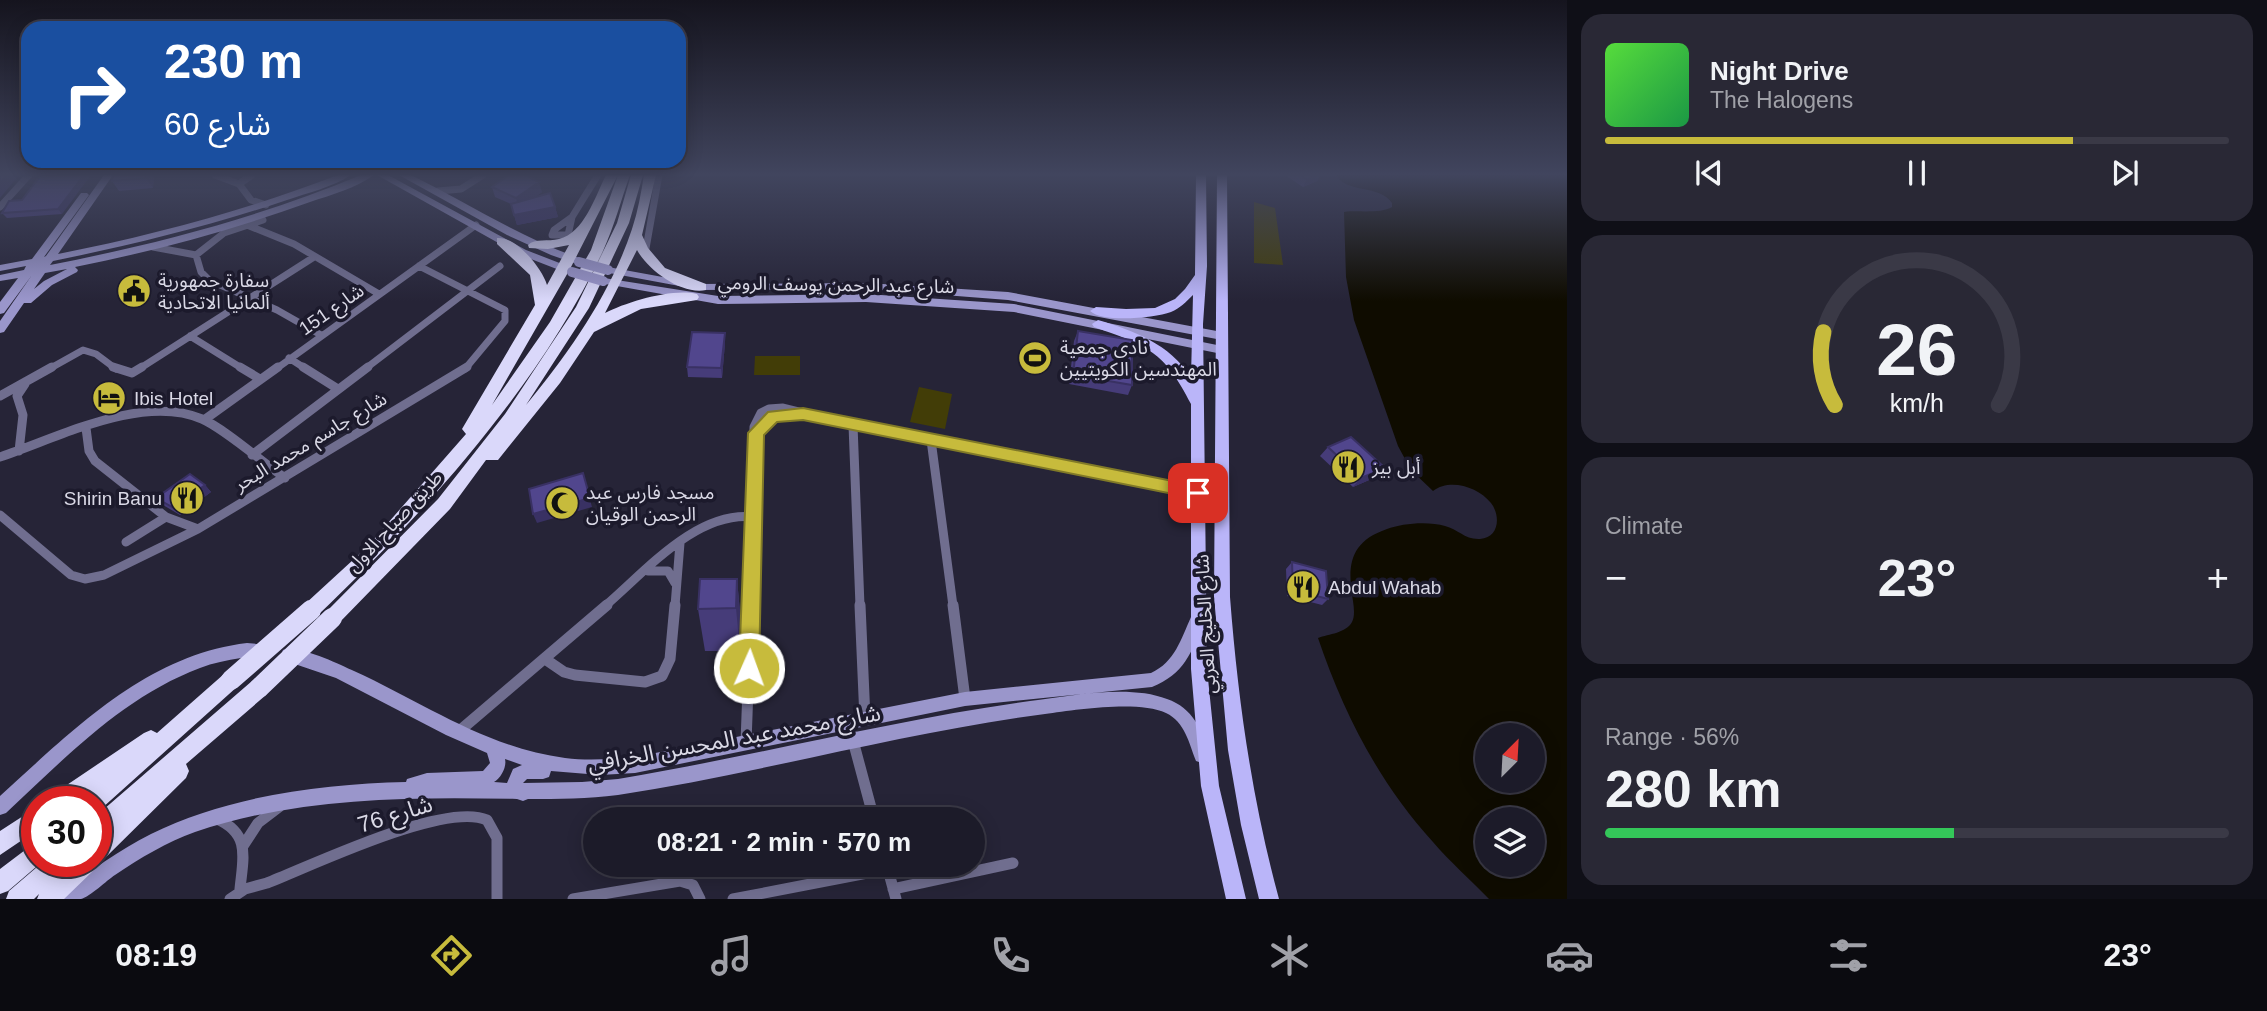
<!DOCTYPE html>
<html lang="en">
<head>
<meta charset="utf-8">
<style>
  body { margin:0; font-family:Arial,"Noto Sans Arabic",sans-serif; background:#292835; color:#f1f3f6; height:100vh; display:flex; flex-direction:column; font-size:26px; white-space:nowrap }
  * { box-sizing:border-box; margin:0 }
  p { font-size:23px; color:#a0a1a8 }
  .icon { flex:none; width:38px; height:38px; fill:none; stroke:currentColor; stroke-width:2; stroke-linecap:round; stroke-linejoin:round }
  .map { position:relative; flex:1; overflow:hidden }
  .drawer { display:flex; flex-direction:column; gap:14px; padding:14px; background:#0f0f17; width:700px }
  .drawer>* { flex:none }
  .top-card { position:absolute; left:21px; top:21px; width:665px; height:147px; border-radius:21px; box-shadow:0 4px 18px #0003,0 0 0 2px #3a3946; background:#1a4fa0; color:#fff; overflow:hidden }
  .needle { width:46px; rotate:24deg }
  .tools { position:absolute; left:1475px; top:723px; display:grid; gap:14px }
  .tools a { display:grid; place-items:center; width:70px; height:70px; border-radius:50%; background:#1c1b29; box-shadow:0 4px 18px #0003,0 0 0 2px #3a3946; font-size:35px }
  .speed { position:absolute; left:21px; top:786px; display:flex; gap:14px; font-size:35px; font-weight:700; text-align:center }
  .speed>* { display:grid; place-content:center; width:91px; height:91px; border-radius:50%; background:#1c1b29; box-shadow:0 4px 18px #0003,0 0 0 2px #3a3946; line-height:1 }
  .speed .limit { border:10px solid #d22; background:#fff; color:#111 }
  .pin { position:absolute; display:grid; place-items:center; width:60px; height:60px; color:#fff; margin:-30px; border-radius:14px; box-shadow:0 4px 10px #0006 }
  .me { position:absolute; width:77px; margin:-38px; rotate:2deg; stroke-linejoin:round; filter:drop-shadow(0 0 5px #0008) }
  .turn { display:flex; align-items:center; gap:24px; height:147px; padding:0 28px; font-size:32px }
  .turn .icon { width:91px; height:91px; stroke-width:2.5 }
  .turn b { display:block; font-size:49px; line-height:60px }
  .big { font-size:52px; font-weight:700; line-height:1.1 }
  .drawer .widget { flex:1; display:flex; flex-direction:column; justify-content:center; gap:10px; min-width:0; padding:0 24px; border-radius:21px; background:#292835 }
  .drawer .dial { align-items:center; gap:0 }
  .dial svg { height:182px; overflow:visible; fill:none; stroke:#3a3946; stroke-width:7; stroke-linecap:round; text-anchor:middle }
  .dial text { fill:#f1f3f6; stroke:none }
  .song { display:flex; align-items:center; gap:21px }
  .cover { width:84px; height:84px; border-radius:10px; background:linear-gradient(135deg,hsl(110 70% 55%),hsl(140 70% 35%)) }
  .played { height:7px; border-radius:4px; background:linear-gradient(90deg,#c7bb3c 75%,#3a3946 75%) }
  .keys { display:flex; justify-content:space-around; direction:ltr }
  .heat { display:flex; justify-content:space-between; align-items:center; font-size:38px; direction:ltr }
  .charge { height:10px; border-radius:5px; background:linear-gradient(90deg,#34c759 56%,#3a3946 0) }
  .trip { position:absolute; left:583px; top:807px; width:402px; height:70px; border-radius:35px; background:#1c1b29; box-shadow:0 4px 18px #0003,0 0 0 2px #3a3946; font-weight:700; line-height:70px; text-align:center }
  .menu { display:flex; height:112px; justify-content:space-around; align-items:center; background:#0b0b10; color:#a0a1a8 }
  .menu .icon { width:49px; height:49px }
  .menu .current { color:#c7bb3c }
  .menu b { font-size:32px; color:#f1f3f6 }
  main { display:flex; flex:1; min-height:0 }
  .map>svg:first-child { display:block }
  .green { fill:#423d07 }
  .water { fill:#0f0c00; fill-rule:evenodd }
  .lines { fill:none; stroke-linecap:round; stroke-linejoin:round }
  .street-far2 { stroke:#706e8f; stroke-width:7 }
  .street-far1 { stroke:#706e8f; stroke-width:9 }
  .street { stroke:#706e8f; stroke-width:11 }
  .secondary { fill:#9a96cb; fill-rule:evenodd }
  .primary { fill:#bab5f9; fill-rule:evenodd }
  .highway { fill:#dad8fa; fill-rule:evenodd }
  .secondary-bridge { stroke:#9a96cb; stroke-width:10 }
  .highway-bridge { stroke:#dad8fa; stroke-width:20 }
  .wall { fill:#463c79 }
  .shaded-wall { fill:#393163 }
  .building { fill:#51468d; stroke:#393163; stroke-width:2 }
  .route { fill:#c7bb3c; stroke:#817a27; stroke-width:2 }
  .labels { text-anchor:middle; stroke-width:7; stroke-linejoin:round; paint-order:stroke }
  .poi-label { font-size:19px; fill:#dad9e6; stroke:#1c1a2c; text-anchor:start }
  .street-label { font-size:19px; fill:#dad9e6; stroke:#1c1a2c }
  .near-street-label { font-size:23px; fill:#dad9e6; stroke:#1c1a2c }
</style>
</head>
<body>
<main>
<div class="map">
<svg width="1567" height="899" viewBox="0 0 1567 899">
  <rect width="100%" height="100%" fill="#262437"/>
  <path class="green" d="M1254,202l21,6 8,57 -29,-2z
    M755,356h45v19h-46z
    M919,387l33,7 -7,35 -35,-7z"/>
  <path class="water" d="M1336,175h231v724h-78c-18,-19 -39,-37 -56,-57 -54,-59 -90,-130 -115,-204 11,-4 28,-5 34,-16 3,-6 2,-14 1,-21 -6,-35 -4,-59 34,-72 15,-6 42,-8 58,-3 13,3 20,14 35,13 19,-1 21,-23 11,-36 -13,-16 -41,-25 -58,-12l-22,-21 -13,-24 -44,-126 -8,-43 -2,-65c14,-2 37,2 48,-5v-4c-13,-19 -45,-9 -56,-28zM1488,735h45v45h-45zM1488,819h45v45h-45z"/>
  <g class="lines">
    <path class="street-far2" d="M215,175l24,9 12,16 15,5
      M239,184l13,-9
      M438,191l23,-2 22,-14
      M0,207l29,-32
      M572,217l-4,18h-16l2,-5z
      M572,217l26,-42
      M247,225l47,19 85,50
      M153,247l43,8 28,-22 39,-13
      M645,254l14,-79
      M196,255l5,17 8,8 68,30 44,25
      M419,266l86,44v11l-40,48
      M190,336l53,33
      M289,358l17,11
      M49,369l34,-19 13,4 20,15
      M139,369l175,-112
      M276,369l200,-144
      M365,369l135,-103"/>
    <path class="street-far1" d="M113,367l19,6 10,-6
      M240,367l20,12
      M303,367l35,22
      M0,396l52,-29
      M204,420l74,-53
      M853,425l7,181
      M86,428l3,23 6,10 71,56 32,12
      M756,433l17,-17 19,-2
      M931,440l22,166
      M19,451l4,-36 -6,-19 8,-12
      M252,455l116,-88
      M0,457c58,-19 142,-64 202,-38 23,10 60,43 83,59
      M0,515l71,60 14,4 19,-4 94,-46 269,-162
      M126,542l40,-25
      M648,571h20l7,12
      M605,606c41,-35 92,-96 149,-89
      M675,606l5,-63
      M751,606l3,-179 7,-14 8,-4 14,-1 70,17 345,68"/>
    <path class="street" d="M860,605l5,114
      M953,605l12,94
      M545,659l19,13 11,3 70,7 17,-6 8,-17 5,-54
      M848,722l26,97
      M457,733l150,-128
      M746,743l5,-138
      M217,819c34,15 26,39 23,70
      M243,846l15,-23 21,-16
      M887,866l9,33
      M893,889l120,-26
      M230,899l15,-10 22,-6c44,-17 178,-82 220,-63l10,18v61
      M573,899l107,-18 13,4 7,14
      M733,899l155,-30"/>
    <path class="secondary" d="M104,175h9l-55,79c96,-19 189,-44 280,-79h13c-18,12 -44,18 -64,25 -77,26 -155,45 -234,61l-3,4c107,-21 210,-48 311,-90h13c-18,13 -43,20 -64,27 -77,28 -155,49 -235,65l3,3 -1,2 -25,13 -21,18h-7l-20,29 -4,1v-12l32,-46 -28,38 -4,1v-12l18,-24 -18,3v-6l24,-5 2,-4 -26,5v-6l32,-6 49,-66h6l2,2 -45,62 2,-1zM67,269l-23,12 -10,8 11,-16z
      M377,175h11l138,75 49,19 1,2 -1,2h-8l-49,-19z
      M399,175h12c57,28 110,63 171,84l1,2 -5,3 -4,-1 -23,-8 -44,-20z
      M608,267l93,17 166,-1 141,9 214,40 5,4 -5,4 -214,-40 -141,-11 -166,1 -97,-18 -1,-2z
      M604,278l114,18 148,-2 148,10 208,42 6,4 -6,4 -208,-42 -148,-10 -148,2 -118,-21v-4z
      M1196,616l5,1 2,5c-11,31 -19,52 -51,65l-187,19 -330,67 -35,2 -49,-4 -2,6 -6,2h-16l-4,4 59,-1 36,-3c138,-23 273,-59 412,-78 40,-5 99,-17 137,-2 26,9 35,31 43,56l-2,6 -6,2 -6,-2c-7,-18 -11,-39 -30,-48 -28,-13 -91,-3 -121,1 -144,19 -284,59 -427,81 -30,4 -60,4 -90,4l-5,2 -6,-2c-108,-2 -218,-2 -322,33 -28,10 -55,26 -80,43 -8,5 -25,22 -34,24 -6,0 -15,0 -22,0l3,-6c28,-22 57,-43 89,-59 77,-38 170,-50 255,-52l1,-3 20,-6 56,-2 7,-8 -3,-10 -41,-18 -110,-57 -53,-18 -2,-5 2,-5c15,-6 56,14 71,21 70,32 133,77 211,87 24,3 47,1 70,-1l330,-65 186,-19c24,-11 30,-34 40,-56zM505,759l17,6 -9,4 -6,14 -13,-1c7,-4 13,-15 11,-23z
      M247,643l21,2 2,5 -2,5c-8,3 -18,1 -27,3 -14,2 -28,5 -41,10 -77,29 -135,90 -194,145l-6,2v-19c72,-65 146,-141 247,-153z"/>
    <path class="primary" d="M1196,175h10l1,91 -4,58 4,345 12,117 27,113h-20l-25,-113 -10,-117v-265c-27,-53 -43,-58 -97,-77l-2,-3 6,-4c37,11 71,24 93,57l2,-82c-7,7 -13,13 -22,17 -17,6 -68,11 -81,-1l6,-4 30,2 29,-1 20,-9 10,-10 10,-14z
      M1217,175h10l3,422c8,103 22,203 49,302h-20l-18,-74 -13,-75 -14,-153z"/>
    <path class="highway" d="M606,175h12l-48,94 -78,136 58,-83 41,-72 27,-75h12c-9,25 -16,52 -27,76 -62,133 -180,264 -286,365l-6,2 -6,-2 -3,-6 3,-6 61,-56 100,-114 -4,-5 73,-124 -5,-30 -33,-31v-6c19,-2 45,30 50,47l22,-40 -21,4 -19,-1 -1,-3c7,-7 20,-3 31,-6 25,-6 36,-42 47,-64z
      M631,175h12l-14,48 -40,85 -63,97c43,-52 85,-112 106,-176 6,-18 9,-36 12,-54h12l-14,60 6,13 17,20 41,16v6c-25,5 -58,-20 -69,-40l-32,63c22,-11 67,-25 92,-19l2,3 -2,3 -56,9 -47,23 -34,51 -62,77h-12l-36,49 -112,115 -6,2 -6,-2 -3,-6 3,-6 112,-113 67,-85 71,-107 41,-84z
      M231,671l7,3 3,6 -3,6 -137,123 -5,2v-9h-12l2,-6 -8,6h-29l3,-7 92,-62 7,-3 6,3 67,-59z
      M259,679l7,2 3,7 -3,7 -80,69 3,7 -3,7 -82,81 -6,2 -3,8 -31,30h-27l2,-5 -5,5h-28l3,-8 35,-30h52v-45l156,-135z
      M37,807v23l-37,25v-24z
      M37,841v20h6l-35,30 -8,3v-25z"/>
    <path class="secondary-bridge" d="M579,262l29,8
      M572,272l31,9"/>
    <path class="highway-bridge" d="M231,680l80,-70
      M259,688l73,-70"/>
  </g>
  <path class="wall" d="M41,175l21,39 -55,4 -5,-5 20,-13z
    M113,175h41l-1,13 -34,3 -7,-10z
    M1285,175h35l-3,6 -14,6z
    M492,187l50,5 -8,6 21,9 3,10 -41,8 -6,-21 -16,-7z
    M1078,331l54,54 -4,10 -59,-11 5,-43z
    M725,333v10l-3,35 -34,-1 -1,-10z
    M1328,447l57,21 -9,9 -23,10 -33,-31z
    M205,485l6,7 -31,23 -17,-10 -7,-7z
    M1292,562l36,37 -6,6 -35,-9 -1,-27z
    M737,579l4,44 -1,28h-35l-7,-42z"/>
  <path class="shaded-wall" d="M7,175h12l-19,23v-15z
    M84,175h7l-29,39 -4,-5z
    M146,175h8l-1,13 -7,-10z
    M1317,175h3l-3,6 -14,6 4,-8z
    M539,182l3,10 -23,16 -3,-10z
    M555,207l3,10 -41,8 -3,-10z
    M725,333v10l-3,35 -1,-10z
    M1385,468l-9,9 -23,10 8,-9z
    M583,473l9,34 -55,16 -4,-9z
    M205,485l6,7 -31,23 -6,-7z
    M737,579l4,44 -1,28 -4,-43z"/>
  <path class="building" d="M0,175h7l-7,8z
    M41,175h43l-26,34 -56,4 7,-12 13,-1z
    M113,175h33v3l-34,3z
    M509,175h16l14,7 -23,16 -24,-11z
    M1300,175h17l-10,4z
    M550,193l5,14 -41,8 -3,-11z
    M1078,331l54,9v45l-59,-10z
    M692,332l33,1 -4,35 -34,-1z
    M1351,437l34,31 -24,10 -33,-31z
    M583,473l7,25 -57,16 -4,-25z
    M190,474l15,11 -31,23 -18,-10z
    M1292,562l34,9 2,28 -35,-9z
    M700,579h37l-1,29 -38,1z"/>
  <linearGradient id="sky" x2="0" y2="1"><stop stop-color="#15141e"/><stop offset="0.58" stop-color="#41455e"/><stop offset="1" stop-color="#41455e" stop-opacity="0"/></linearGradient>
  <rect width="1567" height="301" fill="url(#sky)"/>
  <path class="route" d="M803,408l395,78 6,2 3,5 -3,4 -6,2 -395,-79 -26,2 -13,13 -5,233 -3,6 -7,3 -7,-3 -3,-6 9,-235 20,-21z"/>
  <defs>
    <g id="civic-disc" transform="scale(1.75)"><circle r="9.5" fill="#c7bb3c" stroke="#1c1a2c"/><path d="M-.6-6.5H3V-4.5H.6V-3L4-1V1h2V6H-6V1h2V-1L-.6-3ZM-1.2 2.5V6h2.4V2.5Z" fill="#111"/></g>
    <g id="stadium-disc" transform="scale(1.75)"><circle r="9.5" fill="#c7bb3c" stroke="#1c1a2c"/><path d="M0-5a6.5 5 0 1 0 0 10a6.5 5 0 1 0 0-10ZM-3.5-1.8h7v3.6h-7Z" fill="#111"/></g>
    <g id="hotel-disc" transform="scale(1.75)"><circle r="9.5" fill="#c7bb3c" stroke="#1c1a2c"/><path d="M-6-4.5h1.5V1H6V5H4.5V3h-9V5H-6ZM-4 0a1.8 1.8 0 1 1 3.6 0ZM.5 0V-2.5h3Q6-2.5 6 0Z" fill="#111"/></g>
    <g id="restaurant-disc" transform="scale(1.75)"><circle r="9.5" fill="#c7bb3c" stroke="#1c1a2c"/><path d="M-5-6h1v4h1v-4h1v4h1v-4h1v5L-1.5 .5V6h-2V.5L-5-1ZM5-6V6H3V1.5H1.5Q1.5-4 5-6Z" fill="#111"/></g>
    <g id="mosque-disc" transform="scale(1.75)"><circle r="9.5" fill="#c7bb3c" stroke="#1c1a2c"/><path d="M3.5-4.9A6 6 0 1 0 3.5 4.9A5 5 0 1 1 3.5-4.9Z" fill="#111"/></g>
  </defs>
  <g fill-rule="evenodd">
    <use href="#civic-disc" x="134" y="291"/>
    <use href="#stadium-disc" x="1035" y="358"/>
    <use href="#hotel-disc" x="109" y="398"/>
    <use href="#restaurant-disc" x="1348" y="467"/>
    <use href="#restaurant-disc" x="187" y="498"/>
    <use href="#mosque-disc" x="562" y="503"/>
    <use href="#restaurant-disc" x="1303" y="587"/>
  </g>
  <g class="labels">
    <g class="poi-label">
      <text x="158" y="287">سفارة جمهورية<tspan x="158" dy="22">ألمانيا الاتحادية</tspan></text>
      <text x="1060" y="354">نادي جمعية<tspan x="1060" dy="22">المهندسين الكويتيين</tspan></text>
      <text x="134" y="405">Ibis Hotel</text>
      <text x="1372" y="474">أبل بيز</text>
      <text x="586" y="499">مسجد فارس عبد<tspan x="586" dy="22">الرحمن الوقيان</tspan></text>
      <text x="162" y="505" text-anchor="end">Shirin Banu</text>
      <text x="1328" y="594">Abdul Wahab</text>
    </g>
    <g class="street-label">
      <text transform="translate(836 284) rotate(1)" y="7">شارع عبد الرحمن يوسف الرومي</text>
      <text transform="translate(331 309) rotate(-35)" y="7">شارع 151</text>
      <text transform="translate(310 441) rotate(-31)" y="7">شارع جاسم محمد البحر</text>
      <text transform="translate(394 521) rotate(-47)" y="7">طريق صباح الاول</text>
      <text transform="translate(1205 624) rotate(-93)" y="7">شارع الخليج العربي</text>
    </g>
    <g class="near-street-label">
      <text transform="translate(734 738) rotate(-10)" y="8">شارع محمد عبد المحسن الخرافي</text>
      <text transform="translate(395 814) rotate(-17)" y="8">شارع 76</text>
    </g>
  </g>
</svg>
<div class="tools">
<a><svg class="needle" viewBox="-14 -14 28 28"><path d="M0-13l5 13h-10z" fill="#e53935"/><path d="M0 13l5-13h-10z" fill="#a0a1a8"/></svg></a>
<a><svg class="icon" aria-label="layers" viewBox="0 0 24 24"><path d="M12 4l9 5-9 5-9-5zM3 14l9 5 9-5"/></svg></a>
</div>
<div class="speed"><div class="limit">30</div></div>
<div class="pin" style="left:1198px;top:493px;background:#d93025"><svg class="icon" aria-label="arrive" viewBox="0 0 24 24"><path d="M6 21V4h12l-3 4 3 4H6"/></svg></div>
<svg class="me" style="left:749px;top:668px" viewBox="-20 -20 40 40"><circle r="17" fill="#c7bb3c" stroke="#fff" stroke-width="3"/><path d="M0-11L8 9 0 5-8 9z" fill="#fff"/></svg>
<div class="trip">08:21 · 2 min · 570 m</div>
<div class="top-card">
<div class="turn"><svg class="icon" aria-label="right" viewBox="0 0 24 24"><path d="M7 20v-9h11M14 6l5 5-5 5"/></svg><div><b>230 m</b>شارع 60</div></div>
</div>
</div>
<section class="drawer">
<div class="widget">
<div class="song"><i class="cover"></i><div><b>Night Drive</b><p>The Halogens</p></div></div>
<div class="played"></div>
<div class="keys"><svg class="icon" aria-label="previous" viewBox="0 0 24 24"><path d="M18 5L8 12l10 7zM5 5v14"/></svg><svg class="icon" aria-label="pause" viewBox="0 0 24 24"><path d="M8 5v14M16 5v14"/></svg><svg class="icon" aria-label="next" viewBox="0 0 24 24"><path d="M6 5l10 7-10 7zM19 5v14"/></svg></div>
</div>
<div class="widget dial"><svg viewBox="0 0 100 80">
<path d="M14 69A42 42 0 1 1 86 69"/>
<path d="M14 69A42 42 0 0 1 9 37" stroke="#c7bb3c"/>
<text x="50" y="56" font-size="32" font-weight="700">26</text>
<text x="50" y="72" font-size="11">km/h</text>
</svg></div>
<div class="widget"><p>Climate</p>
<div class="heat"><a>−</a><b class="big">23°</b><a>+</a></div>
</div>
<div class="widget"><p>Range · 56%</p><b class="big">280 km</b><div class="charge"></div></div>
</section>
</main>
<nav class="menu">
<b>08:19</b>
<svg class="icon current" aria-label="directions" viewBox="0 0 24 24"><path d="M12 3l9 9-9 9-9-9zM9 14v-3h6M13 9l2 2-2 2"/></svg>
<svg class="icon" aria-label="music" viewBox="0 0 24 24"><path d="M9 18V5l10-2v13"/><circle cx="6" cy="18" r="3"/><circle cx="16" cy="16" r="3"/></svg>
<svg class="icon" aria-label="phone" viewBox="0 0 24 24"><path d="M5 4h4l2 5-3 2q2 4 5 5l2-3 5 2v4C11 20 4 13 5 4z"/></svg>
<svg class="icon" aria-label="climate" viewBox="0 0 24 24"><path d="M12 3v18M4 7l16 10M4 17L20 7"/></svg>
<svg class="icon" aria-label="car" viewBox="0 0 24 24"><path d="M5 17H2v-5l4-1 3-4h7l3 4 3 1v5h-3M9 17h6M6 11h13"/><circle cx="7" cy="17" r="2"/><circle cx="17" cy="17" r="2"/></svg>
<svg class="icon" aria-label="filters" viewBox="0 0 24 24"><path d="M4 7h16M4 17h16"/><circle cx="9" cy="7" r="2"/><circle cx="15" cy="17" r="2"/></svg>
<b>23°</b>
</nav>
</body>
</html>
